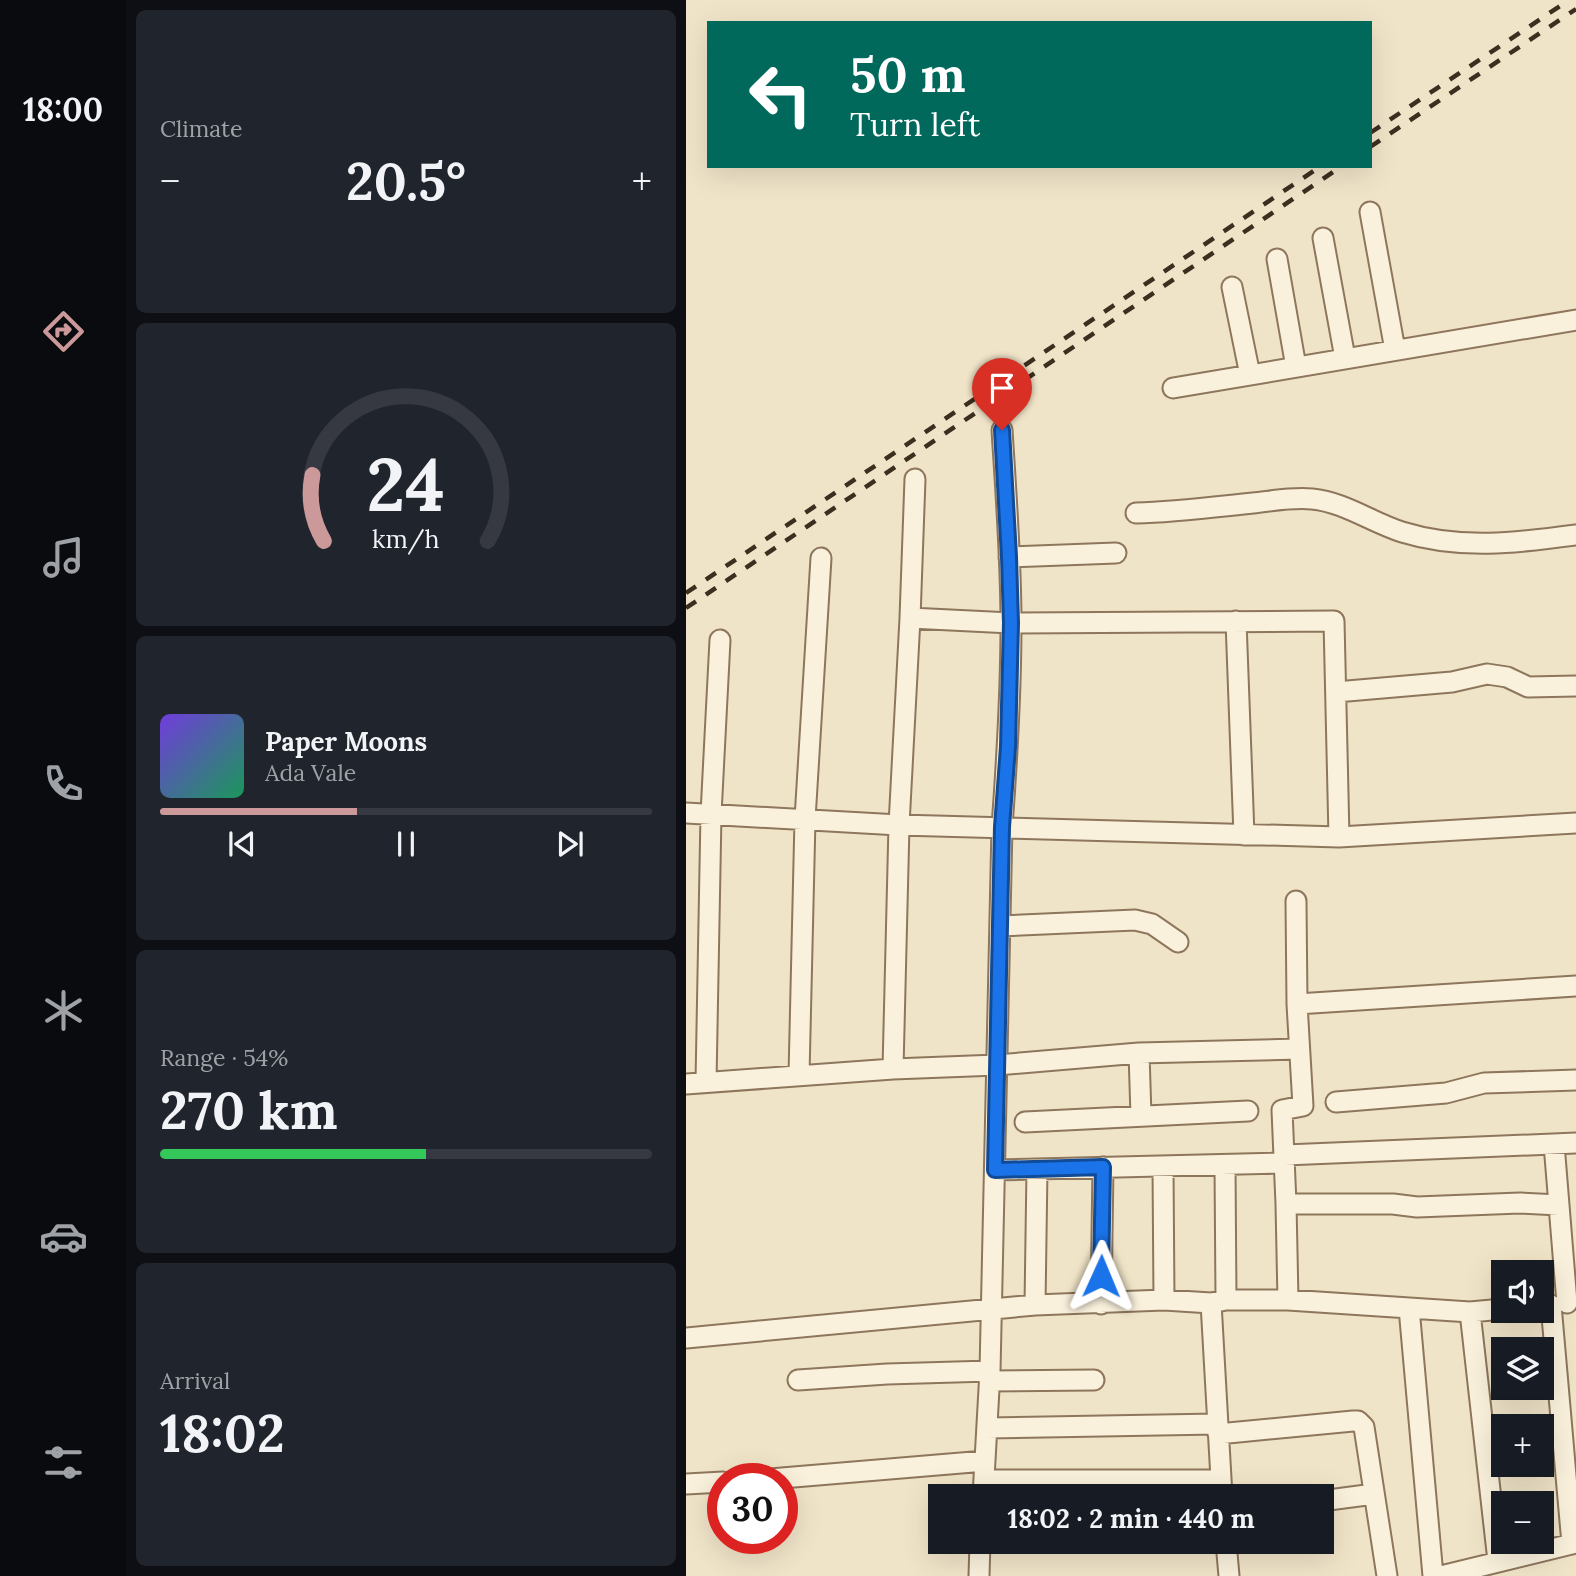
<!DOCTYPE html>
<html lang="en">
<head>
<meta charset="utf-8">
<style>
  body { margin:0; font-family:Lora,serif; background:#20242c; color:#f1f3f6; height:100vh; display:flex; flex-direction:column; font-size:26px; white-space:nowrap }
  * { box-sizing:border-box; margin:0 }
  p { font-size:23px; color:#9ea1a6 }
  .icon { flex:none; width:38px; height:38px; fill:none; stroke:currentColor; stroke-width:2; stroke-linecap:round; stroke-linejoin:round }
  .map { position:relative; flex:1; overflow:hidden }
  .details { display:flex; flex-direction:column; gap:10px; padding:10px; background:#0d0f14; width:560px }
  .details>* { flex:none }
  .guide { position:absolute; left:21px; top:21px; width:665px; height:147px; border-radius:0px; box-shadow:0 7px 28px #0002; background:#00695c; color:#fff; overflow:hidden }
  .fabs { position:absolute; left:805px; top:1260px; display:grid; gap:14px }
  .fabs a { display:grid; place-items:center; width:63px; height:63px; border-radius:0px; background:#171b24; box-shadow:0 7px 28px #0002; font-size:35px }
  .speed { position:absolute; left:21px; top:1463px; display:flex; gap:14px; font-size:35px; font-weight:700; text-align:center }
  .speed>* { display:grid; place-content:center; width:91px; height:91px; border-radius:50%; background:#171b24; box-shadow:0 7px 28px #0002; line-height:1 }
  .speed .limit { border:10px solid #d22; background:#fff; color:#111 }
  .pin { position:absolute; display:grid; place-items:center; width:60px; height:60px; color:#fff; margin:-72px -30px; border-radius:50% 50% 50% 0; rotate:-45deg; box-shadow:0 0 7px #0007 }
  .pin .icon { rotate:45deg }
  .me { position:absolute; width:77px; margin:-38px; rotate:1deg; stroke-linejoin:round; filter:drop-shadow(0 0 5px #0008) }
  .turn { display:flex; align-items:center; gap:24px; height:147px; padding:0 28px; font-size:32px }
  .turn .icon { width:91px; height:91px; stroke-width:2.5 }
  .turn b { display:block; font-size:49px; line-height:60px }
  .big { font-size:52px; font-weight:700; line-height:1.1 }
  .details .card { flex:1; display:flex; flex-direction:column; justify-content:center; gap:10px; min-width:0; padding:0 24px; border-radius:10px; background:#20242c }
  .details .dial { align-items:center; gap:0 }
  .dial svg { height:182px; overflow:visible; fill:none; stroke:#363941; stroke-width:7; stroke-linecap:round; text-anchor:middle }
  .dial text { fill:#f1f3f6; stroke:none }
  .song { display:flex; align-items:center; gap:21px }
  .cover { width:84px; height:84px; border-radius:10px; background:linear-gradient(135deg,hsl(260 70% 55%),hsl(150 70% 35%)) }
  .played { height:7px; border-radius:4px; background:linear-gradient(90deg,#cc999b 40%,#363941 40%) }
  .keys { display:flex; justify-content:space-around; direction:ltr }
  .heat { display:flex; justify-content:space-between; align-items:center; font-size:38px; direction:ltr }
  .charge { height:10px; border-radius:5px; background:linear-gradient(90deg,#34c759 54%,#363941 0) }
  .trip { position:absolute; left:242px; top:1484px; width:406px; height:70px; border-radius:0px; background:#171b24; box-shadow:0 7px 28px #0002; font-weight:700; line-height:70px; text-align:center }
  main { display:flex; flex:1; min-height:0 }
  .menu { display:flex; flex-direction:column; width:126px; justify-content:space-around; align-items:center; background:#090b0e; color:#9ea1a6 }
  .menu .icon { width:49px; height:49px }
  .menu .current { color:#cc999b }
  .menu b { font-size:32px; color:#f1f3f6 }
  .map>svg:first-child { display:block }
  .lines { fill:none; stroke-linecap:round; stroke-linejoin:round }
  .minor-casing { stroke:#8d765c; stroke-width:23 }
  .minor { stroke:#faf1dc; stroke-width:19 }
  .rail { stroke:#3d2e20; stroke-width:4.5; stroke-dasharray:12 12; stroke-linecap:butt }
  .route-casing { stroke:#114b97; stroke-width:18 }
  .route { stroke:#1a73e8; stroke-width:12 }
</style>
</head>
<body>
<main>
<nav class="menu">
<b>18:00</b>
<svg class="icon current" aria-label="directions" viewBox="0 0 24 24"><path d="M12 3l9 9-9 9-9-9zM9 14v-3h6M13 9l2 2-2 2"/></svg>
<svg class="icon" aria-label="music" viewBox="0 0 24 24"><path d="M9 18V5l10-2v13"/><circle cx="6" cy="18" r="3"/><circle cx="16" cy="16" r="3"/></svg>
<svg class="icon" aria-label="phone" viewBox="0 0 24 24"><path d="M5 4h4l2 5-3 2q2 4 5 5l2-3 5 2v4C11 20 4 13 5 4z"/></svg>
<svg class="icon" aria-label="climate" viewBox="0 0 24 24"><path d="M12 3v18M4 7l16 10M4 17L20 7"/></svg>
<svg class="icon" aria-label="car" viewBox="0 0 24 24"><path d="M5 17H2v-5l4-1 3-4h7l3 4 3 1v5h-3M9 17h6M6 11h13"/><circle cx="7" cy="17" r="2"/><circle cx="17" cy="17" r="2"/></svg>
<svg class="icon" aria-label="filters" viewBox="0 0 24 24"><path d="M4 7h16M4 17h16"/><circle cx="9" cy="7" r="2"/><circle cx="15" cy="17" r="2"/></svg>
</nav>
<section class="details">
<div class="card"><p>Climate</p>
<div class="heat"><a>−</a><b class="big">20.5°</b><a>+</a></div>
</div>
<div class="card dial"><svg viewBox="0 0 100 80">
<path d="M14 69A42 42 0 1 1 86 69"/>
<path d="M14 69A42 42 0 0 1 9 40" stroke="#cc999b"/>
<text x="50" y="56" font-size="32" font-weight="700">24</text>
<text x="50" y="72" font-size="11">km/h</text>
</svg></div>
<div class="card">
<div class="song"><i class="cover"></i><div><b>Paper Moons</b><p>Ada Vale</p></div></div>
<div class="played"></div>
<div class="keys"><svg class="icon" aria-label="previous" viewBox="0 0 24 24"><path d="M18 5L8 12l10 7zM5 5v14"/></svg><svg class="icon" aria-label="pause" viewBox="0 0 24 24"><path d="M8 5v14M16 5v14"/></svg><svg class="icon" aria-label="next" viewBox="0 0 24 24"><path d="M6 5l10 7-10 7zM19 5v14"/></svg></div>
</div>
<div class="card"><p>Range · 54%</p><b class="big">270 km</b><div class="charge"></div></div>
<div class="card"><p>Arrival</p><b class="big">18:02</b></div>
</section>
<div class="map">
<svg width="890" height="1576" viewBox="0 0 890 1576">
  <rect width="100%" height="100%" fill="#f0e4c8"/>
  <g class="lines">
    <g class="minor-casing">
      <path id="minor" d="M684,212l25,138
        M637,238l22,120
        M591,259l19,108
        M546,287l18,88
        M487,388l403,-68
        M450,513c39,-1 78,-6 117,-10 19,-2 39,-6 59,-4 32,3 59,23 90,33 58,18 115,11 174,3
        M323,557l107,-4
        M224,618l5,-139
        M550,621l8,214
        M650,692l116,-10 35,-8 20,3 21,10 48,-1
        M0,813l213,12 440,12 237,-14
        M610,901l1,103
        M314,926l135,-6 17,4 26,18
        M453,1053l2,63
        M207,1069l104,-4 142,-12 160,-4
        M113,1075l6,-256 16,-261
        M20,1082l5,-268 9,-174
        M0,1084l207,-15 6,-244 11,-207 101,5 323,-2 5,216
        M650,1102l110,-9 38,-10 92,-3
        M339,1122l223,-11
        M868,1144l13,159
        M599,1155l291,-12
        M539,1165l1,135
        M477,1166l1,134
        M309,1170l289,-7
        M600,1204l2,96
        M873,1205l-39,-2 -103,4 -24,-3h-107l-4,-94 21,-4 -6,-102 279,-18
        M525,1303l11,193
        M415,1304l2,-137
        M349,1305l2,-136
        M865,1305l21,239
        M723,1308l24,268
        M784,1312l28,249
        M0,1338l349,-33 129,-5 47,3 15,-3h62l182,12 33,-3
        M112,1380l89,-6 103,-3
        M303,1381l105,-1
        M301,1428l230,-4
        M532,1434l135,-13h5l6,6 23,149
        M84,1479l215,-18
        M298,1480h237
        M0,1484l37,-2
        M297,1496l7,-125 12,-544c5,-68 9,-136 9,-204 0,-64 -5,-129 -9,-193
        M635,1501l53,-7
        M540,1542l3,34
        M293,1576l1,-34
        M755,1576l135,-33"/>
    </g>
    <use href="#minor" class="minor"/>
    <path class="rail" d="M684,133l199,-133
      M684,147l206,-138
      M0,593l635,-427
      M0,608l656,-442"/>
  </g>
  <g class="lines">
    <g class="route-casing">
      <path id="route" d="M316,430l7,127 2,66 -3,124 -6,80 -7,343 108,-3 -2,109"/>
    </g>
    <use href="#route" class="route"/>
  </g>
</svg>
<div class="fabs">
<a><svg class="icon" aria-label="sound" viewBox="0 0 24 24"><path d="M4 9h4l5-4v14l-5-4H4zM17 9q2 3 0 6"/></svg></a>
<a><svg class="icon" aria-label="layers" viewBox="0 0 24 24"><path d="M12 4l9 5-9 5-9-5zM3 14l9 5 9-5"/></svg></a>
<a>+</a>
<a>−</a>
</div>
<div class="speed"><div class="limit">30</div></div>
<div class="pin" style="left:316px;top:430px;background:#d93025"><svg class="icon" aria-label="arrive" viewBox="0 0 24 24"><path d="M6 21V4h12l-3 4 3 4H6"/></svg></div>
<svg class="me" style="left:415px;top:1276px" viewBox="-20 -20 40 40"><path d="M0-17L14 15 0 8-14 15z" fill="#1a73e8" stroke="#fff" stroke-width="4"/></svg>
<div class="trip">18:02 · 2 min · 440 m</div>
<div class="guide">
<div class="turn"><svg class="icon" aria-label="left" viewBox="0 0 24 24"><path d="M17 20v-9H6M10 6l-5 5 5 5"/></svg><div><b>50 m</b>Turn left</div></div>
</div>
</div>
</main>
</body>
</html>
